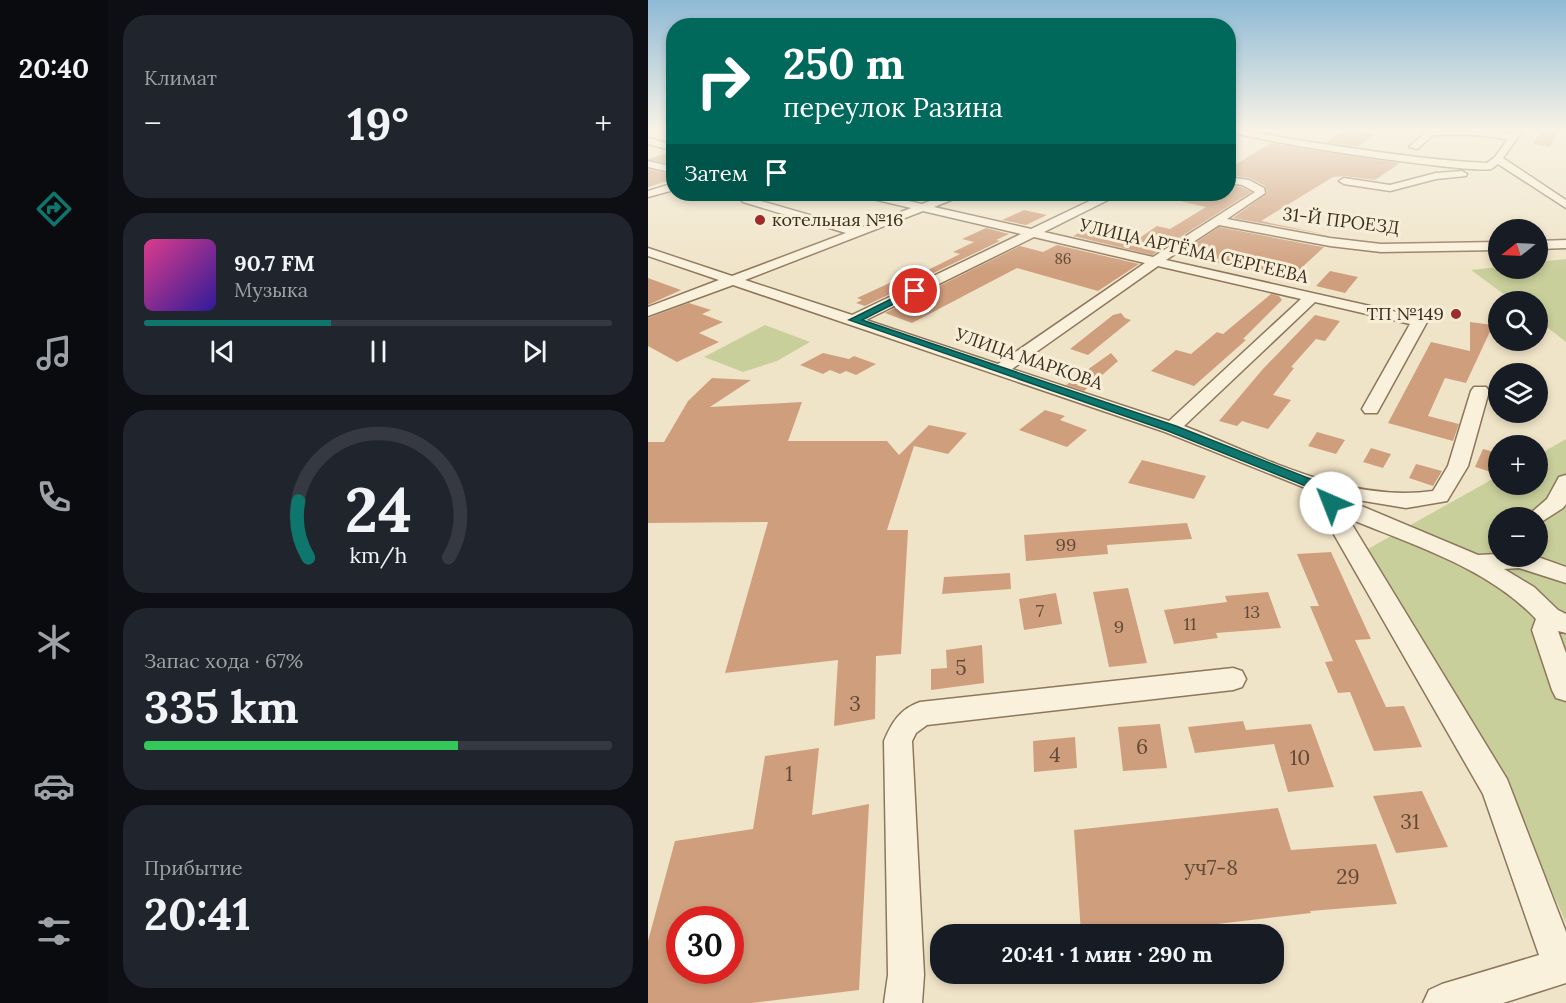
<!DOCTYPE html>
<html lang="ru">
<head>
<meta charset="utf-8">
<style>
  body { margin:0; font-family:Lora,serif; background:#20242c; color:#f1f3f6; height:100vh; display:flex; flex-direction:column; font-size:22px; white-space:nowrap }
  * { box-sizing:border-box; margin:0 }
  p { font-size:20px; color:#9ea1a6 }
  .icon { flex:none; width:33px; height:33px; fill:none; stroke:currentColor; stroke-width:2; stroke-linecap:round; stroke-linejoin:round }
  .map { position:relative; flex:1; overflow:hidden }
  .details { display:flex; flex-direction:column; gap:15px; padding:15px; background:#0d0f14; width:540px }
  .details>* { flex:none }
  .banner { position:absolute; left:18px; top:18px; width:570px; height:183px; border-radius:24px; box-shadow:0 3px 9px #0003; background:#00695c; color:#fff; overflow:hidden }
  .needle { width:39px; rotate:252deg }
  .buttons { position:absolute; left:840px; top:219px; display:grid; gap:12px }
  .buttons a { display:grid; place-items:center; width:60px; height:60px; border-radius:50%; background:#171b24; box-shadow:0 3px 9px #0003; font-size:30px }
  .speed { position:absolute; left:18px; top:906px; display:flex; gap:12px; font-size:30px; font-weight:700; text-align:center }
  .speed>* { display:grid; place-content:center; width:78px; height:78px; border-radius:50%; background:#171b24; box-shadow:0 3px 9px #0003; line-height:1 }
  .speed .limit { border:9px solid #d22; background:#fff; color:#111 }
  .pin { position:absolute; display:grid; place-items:center; width:51px; height:51px; color:#fff; margin:-26px; border:3px solid #fff; border-radius:50%; box-shadow:0 2px 6px #0007 }
  .me { position:absolute; width:66px; margin:-33px; rotate:316deg; stroke-linejoin:round; filter:drop-shadow(0 0 4px #0008) }
  .turn { display:flex; align-items:center; gap:21px; height:126px; padding:0 18px; font-size:27px }
  .turn .icon { width:78px; height:78px; stroke-width:2.5 }
  .turn b { display:block; font-size:42px; line-height:51px }
  .then { display:flex; align-items:center; height:57px; padding:0 18px; background:#0003; gap:12px; font-size:22px }
  .big { font-size:45px; font-weight:700; line-height:1.1 }
  .details .widget { flex:1; display:flex; flex-direction:column; justify-content:center; gap:9px; min-width:0; padding:0 21px; border-radius:24px; background:#20242c }
  .details .dial { align-items:center; gap:0 }
  .dial svg { height:156px; overflow:visible; fill:none; stroke:#363941; stroke-width:7; stroke-linecap:round; text-anchor:middle }
  .dial text { fill:#f1f3f6; stroke:none }
  .song { display:flex; align-items:center; gap:18px }
  .cover { width:72px; height:72px; border-radius:9px; background:linear-gradient(135deg,hsl(330 70% 55%),hsl(250 70% 35%)) }
  .played { height:6px; border-radius:3px; background:linear-gradient(90deg,#0f766e 40%,#363941 40%) }
  .keys { display:flex; justify-content:space-around; direction:ltr }
  .heat { display:flex; justify-content:space-between; align-items:center; font-size:33px; direction:ltr }
  .charge { height:9px; border-radius:4px; background:linear-gradient(90deg,#34c759 67%,#363941 0) }
  .trip { position:absolute; left:282px; top:924px; width:354px; height:60px; border-radius:24px; background:#171b24; box-shadow:0 3px 9px #0003; font-weight:700; line-height:60px; text-align:center }
  main { display:flex; flex:1; min-height:0 }
  .menu { display:flex; flex-direction:column; width:108px; justify-content:space-around; align-items:center; background:#090b0e; color:#9ea1a6 }
  .menu .icon { width:42px; height:42px }
  .menu .current { color:#0f766e }
  .menu b { font-size:27px; color:#f1f3f6 }
  .map>svg:first-child { display:block }
  .green { fill:#c9cf9b; fill-rule:evenodd }
  .building { fill:#cf9f7d; fill-rule:evenodd }
  .lines { fill:none; stroke-linecap:round; stroke-linejoin:round }
  .minor-casing { stroke:#8d765c; stroke-width:3 }
  .minor { fill:#faf1dc; fill-rule:evenodd }
  .route { fill:#0f766e; stroke:#0a4d48; stroke-width:1.5 }
  .poi-dot { fill:#9e2a2b; stroke:#f7eed8; stroke-width:2 }
  .labels { text-anchor:middle; stroke-width:6; stroke-linejoin:round; paint-order:stroke }
  .far-number-label { font-size:15px; fill:#624a37 }
  .far-poi-label { font-size:18px; fill:#3d2e20; stroke:#f7eed8; text-anchor:start }
  .far-street-label { font-size:18px; fill:#3d2e20; stroke:#f7eed8 }
  .number-label { font-size:18px; fill:#624a37 }
  .near-number-label { font-size:21px; fill:#624a37 }
</style>
</head>
<body>
<main>
<nav class="menu">
<b>20:40</b>
<svg class="icon current" aria-label="directions" viewBox="0 0 24 24"><path d="M12 3l9 9-9 9-9-9zM9 14v-3h6M13 9l2 2-2 2"/></svg>
<svg class="icon" aria-label="music" viewBox="0 0 24 24"><path d="M9 18V5l10-2v13"/><circle cx="6" cy="18" r="3"/><circle cx="16" cy="16" r="3"/></svg>
<svg class="icon" aria-label="phone" viewBox="0 0 24 24"><path d="M5 4h4l2 5-3 2q2 4 5 5l2-3 5 2v4C11 20 4 13 5 4z"/></svg>
<svg class="icon" aria-label="climate" viewBox="0 0 24 24"><path d="M12 3v18M4 7l16 10M4 17L20 7"/></svg>
<svg class="icon" aria-label="car" viewBox="0 0 24 24"><path d="M5 17H2v-5l4-1 3-4h7l3 4 3 1v5h-3M9 17h6M6 11h13"/><circle cx="7" cy="17" r="2"/><circle cx="17" cy="17" r="2"/></svg>
<svg class="icon" aria-label="filters" viewBox="0 0 24 24"><path d="M4 7h16M4 17h16"/><circle cx="9" cy="7" r="2"/><circle cx="15" cy="17" r="2"/></svg>
</nav>
<section class="details">
<div class="widget"><p>Климат</p>
<div class="heat"><a>−</a><b class="big">19°</b><a>+</a></div>
</div>
<div class="widget">
<div class="song"><i class="cover"></i><div><b>90.7 FM</b><p>Музыка</p></div></div>
<div class="played"></div>
<div class="keys"><svg class="icon" aria-label="previous" viewBox="0 0 24 24"><path d="M18 5L8 12l10 7zM5 5v14"/></svg><svg class="icon" aria-label="pause" viewBox="0 0 24 24"><path d="M8 5v14M16 5v14"/></svg><svg class="icon" aria-label="next" viewBox="0 0 24 24"><path d="M6 5l10 7-10 7zM19 5v14"/></svg></div>
</div>
<div class="widget dial"><svg viewBox="0 0 100 80">
<path d="M14 69A42 42 0 1 1 86 69"/>
<path d="M14 69A42 42 0 0 1 9 40" stroke="#0f766e"/>
<text x="50" y="56" font-size="32" font-weight="700">24</text>
<text x="50" y="72" font-size="11">km/h</text>
</svg></div>
<div class="widget"><p>Запас хода · 67%</p><b class="big">335 km</b><div class="charge"></div></div>
<div class="widget"><p>Прибытие</p><b class="big">20:41</b></div>
</section>
<div class="map">
<svg width="918" height="1003" viewBox="0 0 918 1003">
  <rect width="100%" height="100%" fill="#f0e4c8"/>
  <path class="green" d="M918,259v83l-28,-22v-18l-25,-1 -42,-31 27,-3 40,1v-6z
    M117,325l45,17 -33,19 -34,11 -39,-15z
    M918,439v484l-61,-141 -139,-232 132,-74v8h40v-29zM850,518h40v38h-40z"/>
  <path class="building" d="M697,130h5l25,4 -18,13 -30,-5z
    M894,130l16,2 -8,15 -17,-3z
    M623,143l40,7 89,13 -25,17 -31,-4 -11,1 -72,44 67,14 -95,-17 34,-25 -2,-7 -15,-8 -22,-3v-6z
    M23,152l3,1v12l-26,-6z
    M0,169l26,6v4l-26,8z
    M580,185l13,2 10,5 -99,63 -79,-19 16,-8 49,11 19,-13 13,3 36,-22 -30,-7 1,-6h51z
    M376,210l23,5 -21,10 -24,-5z
    M571,227l98,19 7,1 -26,24 -10,-2 -9,8 -90,-21 -4,-6z
    M338,228l23,6 -13,6 4,1 -135,65 -9,-3 6,-3 -5,-2 50,-23 7,2 46,-23 -7,-2 21,-10 -12,-3z
    M409,245l82,19 -41,27 -81,-23 -105,55 -27,-10 135,-67 23,6z
    M682,271l28,6 -13,16 -29,-7z
    M0,278l33,12 -33,15z
    M623,294l8,2 3,4 -39,39 3,1 -52,46 -43,-15 25,-21 15,4 26,-22 6,2z
    M41,303l22,7 -9,4 21,8 -24,11 20,9 -42,20 -29,-16v-28z
    M473,313l4,5 6,2 -43,35 -18,-6 43,-34z
    M667,315l25,6 -15,20 -9,-2 -25,28 3,1 -21,27 18,5 -23,29 -26,-8 -5,5 -18,-5 43,-51z
    M822,322l23,3 -27,58 -21,-5 -17,38 31,8 -6,17 -65,-18 43,-81 39,9z
    M175,353l26,6 5,-3 22,8 -20,11 -10,-4 -6,3 -10,-4 -7,4 -23,-9z
    M463,353l7,8 -34,30 -18,-6z
    M64,378l39,2 -41,27 92,-5 -14,39h99l12,14 30,-30 38,8 -19,21 -34,-8 -27,84h21l-7,124 -25,2 -1,63 -41,7 4,-66 -113,13 43,-151 -120,1v-81h16l24,-41z
    M397,410l20,6 -5,4 27,10 -20,17 -48,-17z
    M669,432l28,8 -9,14 -28,-8z
    M723,448l20,6 -8,14 -20,-6z
    M835,449l15,4v21l-23,-7z
    M494,460l64,16 -12,23 -66,-16z
    M768,464l26,7 -9,15 -24,-8z
    M539,523l5,16 -85,6 1,9 -82,7 -2,-26z
    M683,552l40,87 -16,1 31,67 18,-1 18,41 -48,4 -24,-59 -12,1 -13,-31 8,-1 -23,-55h9l-22,-52z
    M362,573l1,16 -69,5 2,-17z
    M480,588l19,75 -38,4 -16,-75z
    M620,592l13,36 -65,5 2,5 -44,6 -10,-34 63,-8 -2,-6z
    M408,593l6,31 -38,6 -5,-31z
    M334,645l2,38 -53,7v-21l16,-1 -1,-18z
    M595,721l3,9 65,-6 23,63 -46,5 -14,-48 -79,9 -7,-26z
    M512,724l7,44 -44,3 -5,-44z
    M427,737l2,31 -43,4 -1,-31z
    M171,748l-7,67 57,-11 -10,186 -107,13h-104v-62l27,-100 78,-12 12,-73zM32,920h50v50h-50z
    M774,791l26,56 -52,6 -23,-57z
    M630,808l13,42 85,-6 21,60 -87,7 1,2 -178,21h-52l-7,-104z"/>
  <g class="lines">
    <g class="minor-casing">
      <path id="minor" d="M580,130c24,0 46,7 69,10 63,9 126,20 190,23l8,-6 13,-18 -34,-4h-41l-16,14 -8,-2 19,-17h55l29,4 2,-4h9l-20,28 63,42v8l-68,-44c-2,1 -5,4 -7,5 -19,5 -251,-29 -263,-39z
        M0,138l26,7v6l-26,-7z
        M0,161l26,6v6l-26,-6z
        M814,171l5,3 -1,2 -30,3 -46,12 -46,-7 -5,-3 5,-3 46,7 46,-12z
        M580,177l21,3 15,8 1,5 -38,26 103,19 51,6 117,-2v8l-117,2 -51,-6 -111,-21 -53,35 253,57 8,5 -50,91h-12l-3,-4 48,-85 -95,-22 -131,124c79,31 163,77 249,65l15,-25 23,-75 3,-4h12l3,4 -21,75 -21,35 -41,7 -66,-11 138,58 20,-1v2h37l31,11v16l-47,-15 -15,1 30,18 24,23 8,4v19l-8,-2 8,22v48l-10,-3 -4,-8 -20,-60 4,-11c-49,-52 -124,-74 -188,-101l159,261 59,153v51l-63,20h-80l6,-13 13,-6 97,-29 -56,-161 -155,-270 -10,-31 -153,-61 -432,-147 -85,31v-9l71,-27 -71,-24v-8l84,28 114,-43 -103,-31 -2,-2 6,-3 111,32 53,-21 -51,-12 -1,-2h17l46,10 27,-10h13l-1,2 -27,11 97,22 73,-35h13l-1,2 -72,36 109,25 102,-65 -13,-7 -14,-2zM275,211l98,23 -169,81 -107,-35zM386,237l111,26 -147,101 -132,-44zM510,266l143,33 -132,122 -157,-52z
        M26,183v7l-26,7v-6z
        M918,240v8l-28,1v-8z
        M918,475v29l-3,4 -25,16v-6h-13l22,-19 12,-22z
        M585,668l9,3 4,8 -4,8 -9,3 -306,35 -11,8 -4,8 12,234 -2,28h-38l4,-28 -4,-234c8,-19 16,-32 36,-39z"/>
    </g>
    <use href="#minor" class="minor"/>
  </g>
  <linearGradient id="sky" x2="0" y2="1"><stop stop-color="#8fbad6"/><stop offset="0.48" stop-color="#f8f3e6"/><stop offset="1" stop-color="#f8f3e6" stop-opacity="0"/></linearGradient>
  <rect width="918" height="271" fill="url(#sky)"/>
  <path class="route" d="M263,289l8,2 -57,29 314,106 155,61 7,16 -7,4 -5,-1 -5,-14 -153,-61 -319,-111z"/>
  <g class="poi-dot">
    <circle cx="112" cy="220" r="6"/>
    <circle cx="808" cy="314" r="6"/>
  </g>
  <g class="labels">
    <g class="far-number-label">
      <text x="415" y="264">86</text>
    </g>
    <g class="far-poi-label">
      <text x="124" y="226">котельная №16</text>
      <text x="796" y="320" text-anchor="end">ТП №149</text>
    </g>
    <g class="far-street-label">
      <text transform="translate(693 221) rotate(7)" y="6">31-Й ПРОЕЗД</text>
      <text transform="translate(546 251) rotate(13)" y="6">УЛИЦА АРТЁМА СЕРГЕЕВА</text>
      <text transform="translate(381 359) rotate(19)" y="6">УЛИЦА МАРКОВА</text>
    </g>
    <g class="number-label">
      <text x="418" y="551">99</text>
      <text x="392" y="617">7</text>
      <text x="604" y="618">13</text>
      <text x="542" y="630">11</text>
      <text x="471" y="633">9</text>
    </g>
    <g class="near-number-label">
      <text x="313" y="675">5</text>
      <text x="207" y="711">3</text>
      <text x="494" y="754">6</text>
      <text x="407" y="762">4</text>
      <text x="652" y="765">10</text>
      <text x="141" y="781">1</text>
      <text x="762" y="829">31</text>
      <text x="563" y="875">уч7-8</text>
      <text x="700" y="884">29</text>
    </g>
  </g>
</svg>
<div class="buttons">
<a><svg class="needle" viewBox="-14 -14 28 28"><path d="M0-13l5 13h-10z" fill="#e53935"/><path d="M0 13l5-13h-10z" fill="#9ea1a6"/></svg></a>
<a><svg class="icon" aria-label="search" viewBox="0 0 24 24"><circle cx="10" cy="10" r="6"/><path d="M15 15l6 6"/></svg></a>
<a><svg class="icon" aria-label="layers" viewBox="0 0 24 24"><path d="M12 4l9 5-9 5-9-5zM3 14l9 5 9-5"/></svg></a>
<a>+</a>
<a>−</a>
</div>
<div class="speed"><div class="limit">30</div></div>
<div class="pin" style="left:267px;top:291px;background:#d93025"><svg class="icon" aria-label="arrive" viewBox="0 0 24 24"><path d="M6 21V4h12l-3 4 3 4H6"/></svg></div>
<svg class="me" style="left:683px;top:503px" viewBox="-20 -20 40 40"><circle r="19" fill="#fff"/><path d="M0-13L10 11 0 6-10 11z" fill="#0f766e"/></svg>
<div class="trip">20:41 · 1 мин · 290 m</div>
<div class="banner">
<div class="turn"><svg class="icon" aria-label="right" viewBox="0 0 24 24"><path d="M7 20v-9h11M14 6l5 5-5 5"/></svg><div><b>250 m</b>переулок Разина</div></div>
<div class="then">Затем<svg class="icon" aria-label="arrive" viewBox="0 0 24 24"><path d="M6 21V4h12l-3 4 3 4H6"/></svg></div>
</div>
</div>
</main>
</body>
</html>
